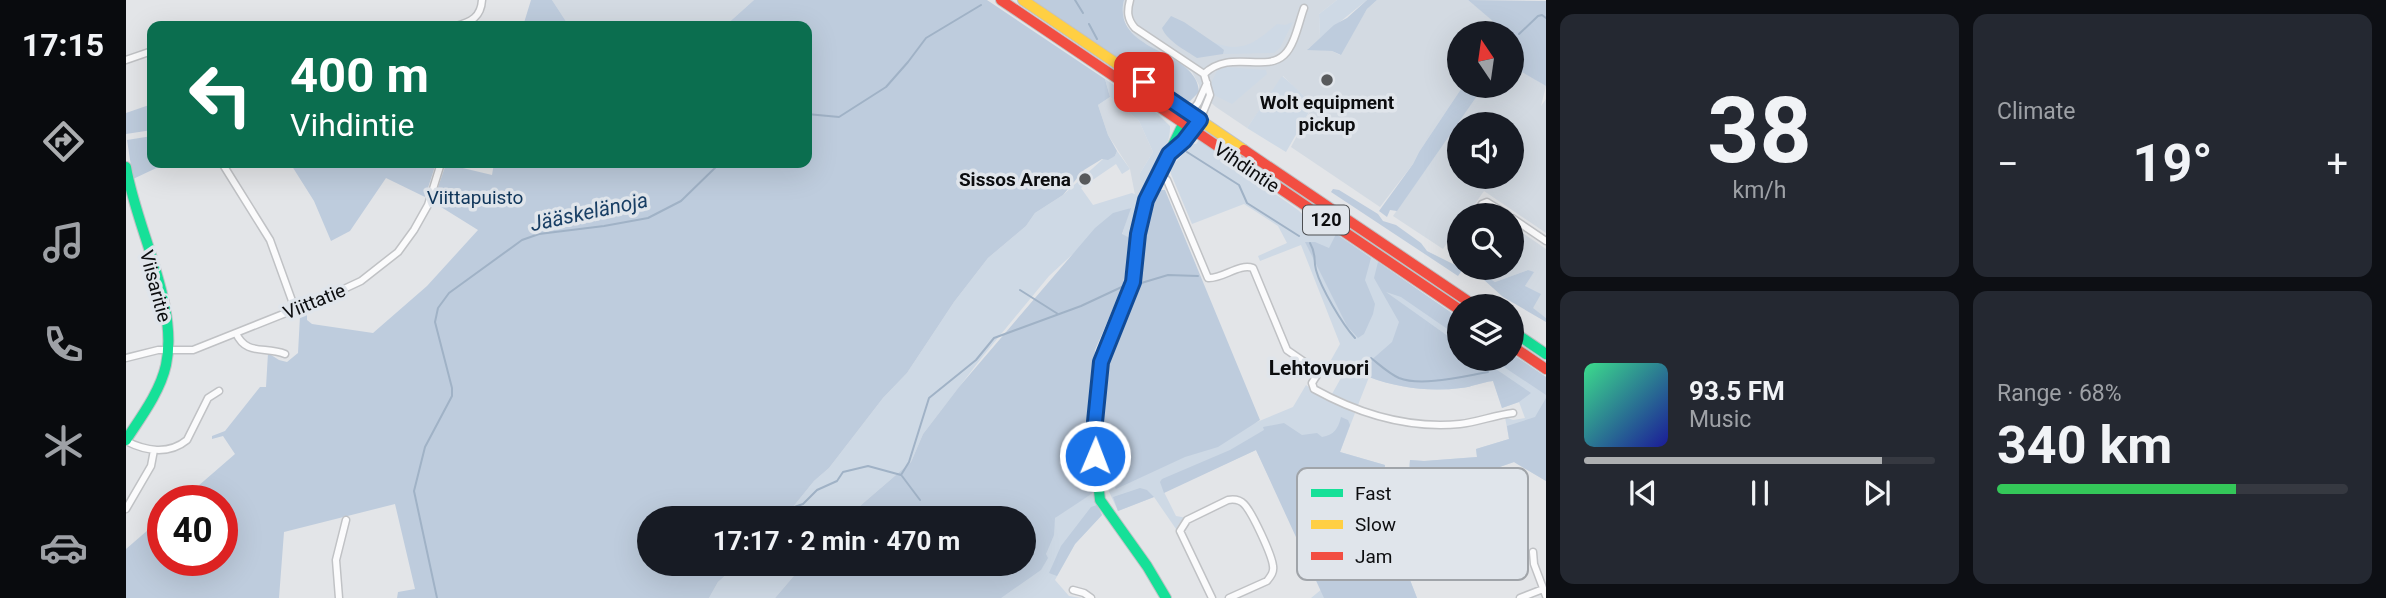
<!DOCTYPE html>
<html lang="en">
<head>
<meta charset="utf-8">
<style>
  body { margin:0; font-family:Roboto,sans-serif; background:#242831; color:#f1f3f6; height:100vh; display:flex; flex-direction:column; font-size:26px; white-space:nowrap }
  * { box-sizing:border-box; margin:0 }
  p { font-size:23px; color:#9ea1a6 }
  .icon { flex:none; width:38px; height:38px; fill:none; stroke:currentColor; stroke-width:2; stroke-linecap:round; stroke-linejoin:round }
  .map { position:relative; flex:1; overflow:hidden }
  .drawer { display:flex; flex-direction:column; gap:14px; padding:14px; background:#0d0f14; width:840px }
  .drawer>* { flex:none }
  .guide { position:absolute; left:21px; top:21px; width:665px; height:147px; border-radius:14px; box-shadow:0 7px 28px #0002; background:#0b6e4f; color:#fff; overflow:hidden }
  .needle { width:46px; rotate:347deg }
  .buttons { position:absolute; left:1321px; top:21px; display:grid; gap:14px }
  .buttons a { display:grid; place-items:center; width:77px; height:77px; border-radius:50%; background:#171b24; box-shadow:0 7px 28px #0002; font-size:35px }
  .speed { position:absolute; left:21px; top:485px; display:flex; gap:14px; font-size:35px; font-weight:700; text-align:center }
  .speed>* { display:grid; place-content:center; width:91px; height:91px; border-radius:50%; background:#171b24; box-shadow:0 7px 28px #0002; line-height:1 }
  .speed .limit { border:10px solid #d22; background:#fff; color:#111 }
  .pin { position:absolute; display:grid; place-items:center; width:60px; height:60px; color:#fff; margin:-30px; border-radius:14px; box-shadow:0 4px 10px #0006 }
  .me { position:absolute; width:77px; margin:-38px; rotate:1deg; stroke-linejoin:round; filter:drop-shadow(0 0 5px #0008) }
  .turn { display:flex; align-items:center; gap:24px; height:147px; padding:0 28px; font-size:32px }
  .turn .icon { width:91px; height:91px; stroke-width:2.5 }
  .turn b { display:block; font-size:49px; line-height:60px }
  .big { font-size:52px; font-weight:700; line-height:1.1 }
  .drawer .card { flex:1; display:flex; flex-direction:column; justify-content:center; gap:10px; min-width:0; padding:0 24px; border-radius:14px; background:#242831 }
  .drawer .dial { align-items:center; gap:0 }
  .dial b { font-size:91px; line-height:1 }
  .song { display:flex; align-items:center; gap:21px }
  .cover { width:84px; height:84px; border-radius:10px; background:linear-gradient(135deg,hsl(150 70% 55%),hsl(240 70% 35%)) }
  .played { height:7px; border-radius:4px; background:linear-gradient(90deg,#acaeb0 85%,#363941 85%) }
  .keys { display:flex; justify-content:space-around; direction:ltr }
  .heat { display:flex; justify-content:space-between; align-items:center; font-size:38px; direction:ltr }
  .charge { height:10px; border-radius:5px; background:linear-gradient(90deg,#34c759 68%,#363941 0) }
  .drawer .tiles { flex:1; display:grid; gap:14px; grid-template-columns:repeat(2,1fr) }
  .trip { position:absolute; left:511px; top:506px; width:399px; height:70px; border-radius:35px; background:#171b24; box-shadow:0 7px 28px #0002; font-weight:700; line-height:70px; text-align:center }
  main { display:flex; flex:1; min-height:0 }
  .tab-bar { display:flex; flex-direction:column; width:126px; justify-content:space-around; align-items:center; background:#090b0e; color:#9ea1a6 }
  .tab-bar .icon { width:49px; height:49px }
  .tab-bar .selected { color:#acaeb0 }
  .tab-bar b { font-size:32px; color:#f1f3f6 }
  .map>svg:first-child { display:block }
  .built { fill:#d3dae2; fill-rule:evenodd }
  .green { fill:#ced9e5 }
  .forest { fill:#beccdd }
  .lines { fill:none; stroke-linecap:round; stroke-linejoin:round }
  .stream { stroke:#a0b2c6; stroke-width:2 }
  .street-casing { stroke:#c0c2c5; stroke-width:9 }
  .fast-casing { stroke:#c0c2c5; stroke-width:12 }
  .slow-casing { stroke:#c0c2c5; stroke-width:12 }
  .jam-casing { stroke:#c0c2c5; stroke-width:12 }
  .street { stroke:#fbfbfc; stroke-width:6 }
  .fast { stroke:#16e098; stroke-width:10 }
  .slow { stroke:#ffcf43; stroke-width:10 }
  .jam { stroke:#f24e42; stroke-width:10 }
  .route-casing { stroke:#114b97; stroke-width:18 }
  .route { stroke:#1a73e8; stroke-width:12 }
  .poi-dot { fill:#57595b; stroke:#e0e5eb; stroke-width:2.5 }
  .labels { text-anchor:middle; stroke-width:7; stroke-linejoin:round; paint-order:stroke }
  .shield { fill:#e0e5eb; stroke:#4c4e51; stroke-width:2 }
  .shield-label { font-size:18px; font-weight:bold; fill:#0c0d0f }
  .poi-label { font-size:19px; font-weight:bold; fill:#0c0d0f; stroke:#e0e5eb }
  .street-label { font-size:19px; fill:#0c0d0f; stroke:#e0e5eb }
  .park-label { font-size:19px; fill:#0e355a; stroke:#e0e5eb }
  .water-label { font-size:21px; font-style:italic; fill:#193f65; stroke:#e0e5eb }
  .neighbourhood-label { font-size:21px; font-weight:bold; fill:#0c0d0f; stroke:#e0e5eb }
  .key { fill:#e0e5eb; stroke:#a0a4a9; stroke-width:2 }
  .key-label { font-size:19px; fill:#0c0d0f }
</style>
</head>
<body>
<main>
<nav class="tab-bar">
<b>17:15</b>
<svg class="icon selected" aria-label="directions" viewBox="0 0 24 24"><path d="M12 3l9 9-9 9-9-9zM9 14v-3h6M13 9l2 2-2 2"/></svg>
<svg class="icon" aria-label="music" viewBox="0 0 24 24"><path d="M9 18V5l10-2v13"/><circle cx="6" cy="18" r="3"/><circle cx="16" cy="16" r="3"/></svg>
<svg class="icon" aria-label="phone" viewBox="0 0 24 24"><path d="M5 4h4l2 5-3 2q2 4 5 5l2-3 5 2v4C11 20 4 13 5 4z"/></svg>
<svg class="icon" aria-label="climate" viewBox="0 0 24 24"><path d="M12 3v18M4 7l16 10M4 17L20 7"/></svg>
<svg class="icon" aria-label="car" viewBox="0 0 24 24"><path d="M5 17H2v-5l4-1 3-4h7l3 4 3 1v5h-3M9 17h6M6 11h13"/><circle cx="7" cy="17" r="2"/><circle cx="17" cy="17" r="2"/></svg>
</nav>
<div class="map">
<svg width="1420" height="598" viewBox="0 0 1420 598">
  <rect width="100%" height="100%" fill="#e3e5e8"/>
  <path class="built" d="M426,0h202l-29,26h-156z
    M998,0h213l-18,14 1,24 -12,11 24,2 8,4 27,-46 10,-9h91l34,28 -4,5h-38v53h3l-44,66 -6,12 -33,43 -89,-60 22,-42 -30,-29 -36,52 -31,-21 -17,-15v-7l-7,-13 -54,-33 -8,-9 -8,-15z
    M1396,71l24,15 -5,20 5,-7v134l-62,-42 -17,24h-7l-1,11 -16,23 -50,-33 91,-130h28zM1334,124h52v53h-52z
    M984,97l29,24 14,31 -13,21v7l6,8 -10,12 -6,-31 -22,-34 -10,-30z
    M1386,226l34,23v69l-14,-10 -7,-22 8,-13 -5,-3 -33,12 -23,-14h40z"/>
  <path class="green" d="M1211,0h30l-47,38 -1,-24z
    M1167,22l-13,26 -6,5 -51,1 1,-4 -11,-8c29,12 42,1 64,-18l8,1z
    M1099,67l41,3 1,4 -35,30 -18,-9 -3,-12 6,-12z
    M1156,76c12,9 20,19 31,29l-27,47 -39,-24z
    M979,79l53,35 12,12c1,25 -20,38 -24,62l-6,-8v-7l13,-21 -14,-31 -29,-24z
    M1073,140l99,70 12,11 -5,7 6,5 8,-11 140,96 1,41h52v-5l34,23v104l-32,-19 -23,8 -54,69 -37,15 17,44h-106l11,-9 -66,-139 -92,42 12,24 11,2 -6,3 -5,8 -22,-32 -36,14 -12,-26 187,-78 13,-22 14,11 35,17 -15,39 45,13c-3,25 8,42 28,57l14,-19c-14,-14 -19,-24 -17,-43l14,1 53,-4 -1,-8 33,-10 -4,-22 8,3 12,-2 -6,-16 -17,6 -9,-27c-11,1 -21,6 -32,7 -31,4 -62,0 -92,-11l-11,28 -26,-11 14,-25 -15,-9 9,-16 -39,-99 -41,16 -2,-5 29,-13 -9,-17 -34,-22 -52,20 -21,-50 -1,-6 20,-21v-3h6z
    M991,151l13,18 -8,5 -6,-10 -35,24 12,17 39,-12 11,5 -7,17 -4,24 -10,-4 8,-27 -41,31 -40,37 -66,80 -60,78 -12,28 -65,56h-62l30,-37 15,-13 54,-70 24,-25 47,-71 34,-44 38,-32 9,-13 28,-18 40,-36 12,-3z
    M967,493l9,22 -27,29 -20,36 14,16 12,2h-90l33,-34 16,-32 20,-19z
    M612,564h66l-29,34h-66l9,-16z"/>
  <path class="forest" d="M405,0h21l17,26h-46z
    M628,0h233l118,79 5,18 -12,8 10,30 9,16 -2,5 -7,4 -6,-1 -18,11 -21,25 -28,18 -9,13 -38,32 -34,44 -47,71 -24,25 -54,70 -15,13 -30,37h-135v46h89l-20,18 -9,16h-312l1,-6 17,-3 -20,-85 -111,28 -5,66h-153v-49l37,-32v43h59v-60h-40l53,-46 -12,-18 -11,3v-3l13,-5 35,-44h6l2,-34 11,7 8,2 11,-9 2,-37 7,-4v8l5,4 61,9 54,-47 51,-56 -45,-28 13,-38 46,11 2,-12h313v-137h-82z
    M907,0h91c-13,53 74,49 75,92l-9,9 -10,-1z
    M1241,0h10l-10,9 -26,46 -9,-4 -25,-1 27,-25 13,-7z
    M1342,0l78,1v85l-24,-14 -10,15 -2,-1 2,-13 5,-8 -5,-2v-30h-14l3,-5z
    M1045,16l13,6 35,24 5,4 -1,4 -26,4c-12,-8 -30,-17 -35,-30z
    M1337,86h21l-87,125 -7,-1 -3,7 -8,-6 34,-47 6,-12z
    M26,104v26l-26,4v-21z
    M26,136v27h15l-34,16 -6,-39z
    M164,163h146l-11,34 -39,-19 -36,53 -19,10 -17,-40z
    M1207,189l6,1 39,24 5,7 13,4 25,18 6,8 36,18 -5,7 -127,-84z
    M1033,190h6l95,230 -42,27 -33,10 -69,32 -4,-6 -6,2 -7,-21 6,-91 4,-18 28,-74 14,-83z
    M1005,208l-9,26 10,5 -10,49 -27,62 -7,93 5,50 -38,25 -1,17 -8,19 2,4 -7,12 -40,28h-226l29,-34h220v-46h-178l65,-56 12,-28 36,-47 136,-159 18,-15z
    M1210,234l35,24 -6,22 10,24 -2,10 -9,20 -6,4 -11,-12 -42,-84h10l14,6z
    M1252,262l81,56v19l-58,-40 -15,-5 73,52 1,15h21l50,34 -12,9 -17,6 -9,-27c-11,1 -21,6 -32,7 -31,4 -63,0 -92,-11l-1,-14 24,-21 7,-20 -25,-44z
    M1348,268l21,14 33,-12 6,2 -9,14 16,8 -8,14 13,10v4l-43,-25 -30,-27z
    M1386,354l34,23v18l-54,-36h20z
    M1420,398v83l-32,-19 -23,8 -54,69 -37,15 17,44h-93l-68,-148 -92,43 -4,-11 2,-3 68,-29 34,-20 -1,-3 21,-4 18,12 15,-2 5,4c12,-2 16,-8 19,-20l7,3 2,5 -10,27 45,13c-3,25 7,43 28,57l14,-19c-14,-14 -19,-24 -17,-43l14,1 53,-4 -1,-8 33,-10 -2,-13 28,-9z
    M1014,488l7,2 7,7 -36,14 -5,-14z
    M971,505l5,10 -27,29 -18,32 -8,-3 12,-27 30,-39z"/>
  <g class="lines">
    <path class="stream" d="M949,0l8,13
      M963,24l8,15
      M1393,34l19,-18 4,-1 4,3
      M681,114l32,3 47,-30 22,-25 18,-24 55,-33
      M1061,152l52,33 8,18 52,33
      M1184,243c7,12 3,16 6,27 5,18 26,54 39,68
      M1012,284l30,-9 30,1
      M894,290l38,24
      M1245,358c9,7 17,15 28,20 23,9 65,-2 89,-6
      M776,476l18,24
      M649,518l8,-7 20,-7 14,-14 20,-9 6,-9 25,-6 33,9 8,-13 20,-64 47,-38 18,-22 87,-32 45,-21
      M311,598l-23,-107 11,-44 27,-51v-8l-17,-66 3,-14 11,-15 73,-53 17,-6 65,-8 44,-8 33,-17 39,-38"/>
    <g class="street-casing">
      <path id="street" d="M1004,0c-3,11 -3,19 5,28l69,46
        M95,26h64
        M330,26c15,-4 25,-9 26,-26
        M0,60l26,-9
        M1064,113l8,-10 9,-20
        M1074,120l10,-25 -6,-21c26,-25 61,-1 80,-19 11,-10 15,-34 20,-47
        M96,163l48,77 25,69
        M1033,172l8,8 41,98c15,1 31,-15 45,-10l34,82 29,20 1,5 -5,8 2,6c45,25 93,40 146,35 18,-2 35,-9 53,-11
        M1348,215l8,-11 5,-2 21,13
        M1386,218l34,23
        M110,333c10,23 29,13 49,21
        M0,358l32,-8h35l138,-55 30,-14 37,-29 16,-22 14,-25 13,-42
        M0,441c19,10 43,14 61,-1l21,-42 11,-7
        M0,509l25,-43 3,-16
        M1407,552l1,12 12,32
        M947,590l11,3 7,5
        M213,598l-3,-38 10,-40
        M1086,598l-32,-67 7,-11 41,-20c6,-1 11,-1 16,4 8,8 28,51 29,62 1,6 -2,10 -6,15l-38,17
        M1394,598l23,-9"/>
    </g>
    <g class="fast-casing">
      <path id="fast" d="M0,167c10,61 53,138 40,198 -6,27 -25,52 -40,75
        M1386,331l34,23
        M1040,598l-19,-32 -47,-66 -5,-44v-34l6,-61 32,-79 5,-48 7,-31 42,-87"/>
    </g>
    <g class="slow-casing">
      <path id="slow" d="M897,0l221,150"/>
    </g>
    <g class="jam-casing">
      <path id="jam" d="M875,0l459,310
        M1118,150l231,156
        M1043,154l15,-13 13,-17
        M1386,346l34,23"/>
    </g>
    <use href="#street" class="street"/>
    <use href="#fast" class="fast"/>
    <use href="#slow" class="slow"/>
    <use href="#jam" class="jam"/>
  </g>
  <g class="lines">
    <g class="route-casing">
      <path id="route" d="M969,456v-34l6,-60 32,-80 5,-48 8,-34 23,-46 15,-13 16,-21 -56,-38"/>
    </g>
    <use href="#route" class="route"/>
  </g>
  <g class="poi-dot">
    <circle cx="1201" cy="80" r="7"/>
    <circle cx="959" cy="179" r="7"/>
  </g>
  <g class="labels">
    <rect class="shield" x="1177" y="205.5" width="46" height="29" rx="5"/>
    <g class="shield-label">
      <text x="1200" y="226">120</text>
    </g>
    <g class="poi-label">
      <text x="1201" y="109">Wolt equipment<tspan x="1201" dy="22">pickup</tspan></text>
      <text x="945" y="186" text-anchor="end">Sissos Arena</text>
    </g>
    <g class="street-label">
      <text transform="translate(1121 167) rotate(34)" y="7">Vihdintie</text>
      <text transform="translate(30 286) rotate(75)" y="7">Viisaritie</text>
      <text transform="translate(188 301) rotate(-22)" y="7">Viittatie</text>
    </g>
    <g class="park-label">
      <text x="349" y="204">Viittapuisto</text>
    </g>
    <g class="water-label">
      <text transform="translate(463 212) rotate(-12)" y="7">Jääskelänoja</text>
    </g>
    <g class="neighbourhood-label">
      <text x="1193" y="375">Lehtovuori</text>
    </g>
  </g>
  <rect x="1171" y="468" width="231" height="112" rx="10" class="key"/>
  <rect x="1185" y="489" width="32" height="8" fill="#16e098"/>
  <rect x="1185" y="520" width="32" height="9" fill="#ffcf43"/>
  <rect x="1185" y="552" width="32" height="8" fill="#f24e42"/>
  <g class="key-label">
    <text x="1229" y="500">Fast</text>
    <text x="1229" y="531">Slow</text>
    <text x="1229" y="563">Jam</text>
  </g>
</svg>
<div class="buttons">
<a><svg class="needle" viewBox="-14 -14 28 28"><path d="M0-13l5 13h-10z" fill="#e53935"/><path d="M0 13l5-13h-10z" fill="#9ea1a6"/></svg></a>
<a><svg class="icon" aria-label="sound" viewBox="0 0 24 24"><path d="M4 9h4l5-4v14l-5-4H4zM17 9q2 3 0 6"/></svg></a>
<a><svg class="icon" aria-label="search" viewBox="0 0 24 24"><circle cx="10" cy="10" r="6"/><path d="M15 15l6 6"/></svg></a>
<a><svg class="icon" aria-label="layers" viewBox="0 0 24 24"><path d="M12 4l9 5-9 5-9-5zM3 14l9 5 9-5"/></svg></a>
</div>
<div class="speed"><div class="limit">40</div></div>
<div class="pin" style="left:1018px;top:82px;background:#d93025"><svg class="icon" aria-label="arrive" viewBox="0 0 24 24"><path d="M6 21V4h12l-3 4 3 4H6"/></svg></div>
<svg class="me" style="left:969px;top:456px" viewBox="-20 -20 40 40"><circle r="17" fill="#1a73e8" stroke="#fff" stroke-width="3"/><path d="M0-11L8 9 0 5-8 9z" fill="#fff"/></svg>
<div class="trip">17:17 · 2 min · 470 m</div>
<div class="guide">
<div class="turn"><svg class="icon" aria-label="left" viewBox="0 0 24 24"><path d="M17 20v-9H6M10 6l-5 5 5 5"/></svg><div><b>400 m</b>Vihdintie</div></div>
</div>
</div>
<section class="drawer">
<div class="tiles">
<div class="card dial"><b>38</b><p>km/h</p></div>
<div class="card"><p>Climate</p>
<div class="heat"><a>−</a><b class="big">19°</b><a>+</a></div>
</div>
<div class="card">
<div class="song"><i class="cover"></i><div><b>93.5 FM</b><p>Music</p></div></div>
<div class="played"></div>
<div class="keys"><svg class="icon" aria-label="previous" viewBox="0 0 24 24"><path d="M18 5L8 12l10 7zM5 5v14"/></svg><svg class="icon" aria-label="pause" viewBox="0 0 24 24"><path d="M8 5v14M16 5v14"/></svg><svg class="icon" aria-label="next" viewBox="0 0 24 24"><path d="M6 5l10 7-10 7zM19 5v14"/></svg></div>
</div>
<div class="card"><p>Range · 68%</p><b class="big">340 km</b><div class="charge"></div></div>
</div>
</section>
</main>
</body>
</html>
